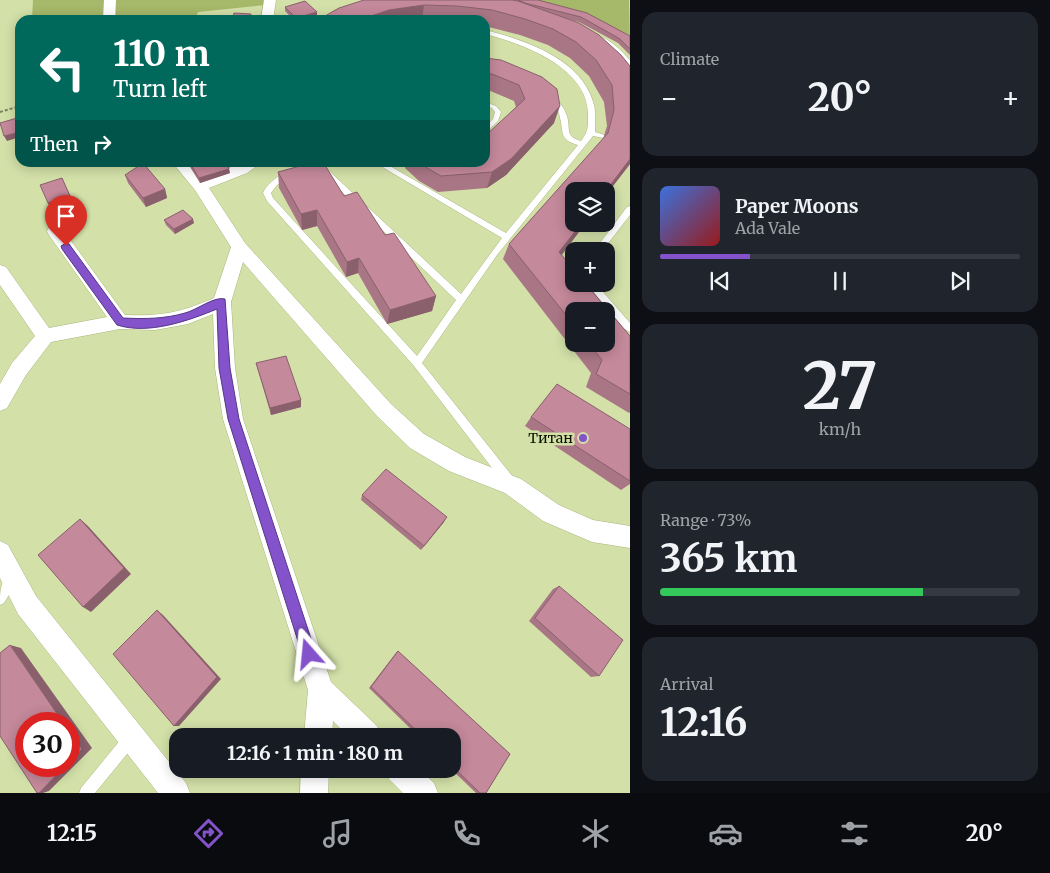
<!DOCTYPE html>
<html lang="en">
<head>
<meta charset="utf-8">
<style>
  body { margin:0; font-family:Merriweather,serif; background:#20242c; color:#f1f3f6; height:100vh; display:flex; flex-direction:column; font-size:19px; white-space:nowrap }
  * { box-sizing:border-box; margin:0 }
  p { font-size:16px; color:#9ea1a6 }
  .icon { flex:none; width:28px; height:28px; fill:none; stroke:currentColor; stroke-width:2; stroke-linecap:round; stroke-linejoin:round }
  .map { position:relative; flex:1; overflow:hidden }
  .sheet { display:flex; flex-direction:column; gap:12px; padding:12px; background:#0d0f14; width:420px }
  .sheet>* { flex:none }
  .top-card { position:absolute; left:15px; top:15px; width:475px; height:152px; border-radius:15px; box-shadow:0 2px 12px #0003; background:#00695c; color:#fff; overflow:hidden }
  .controls { position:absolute; left:565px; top:182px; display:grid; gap:10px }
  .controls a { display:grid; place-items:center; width:50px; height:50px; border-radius:10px; background:#171b24; box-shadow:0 2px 12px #0003; font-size:25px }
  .speed { position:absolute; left:15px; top:712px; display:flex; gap:10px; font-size:25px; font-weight:700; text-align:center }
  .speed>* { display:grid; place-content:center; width:65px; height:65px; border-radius:50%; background:#171b24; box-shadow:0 2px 12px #0003; line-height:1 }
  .speed .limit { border:8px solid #d22; background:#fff; color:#111 }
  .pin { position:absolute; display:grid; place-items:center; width:42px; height:42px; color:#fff; margin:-51px -21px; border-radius:50% 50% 50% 0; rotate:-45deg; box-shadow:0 0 5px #0007 }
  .pin .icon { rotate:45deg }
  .me { position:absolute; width:55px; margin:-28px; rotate:342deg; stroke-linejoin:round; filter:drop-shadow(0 0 4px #0008) }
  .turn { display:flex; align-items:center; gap:18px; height:105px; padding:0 15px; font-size:22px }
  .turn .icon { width:65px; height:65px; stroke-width:2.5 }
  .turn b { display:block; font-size:35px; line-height:42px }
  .then { display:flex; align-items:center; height:48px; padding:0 15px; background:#0003; gap:10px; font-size:19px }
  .big { font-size:38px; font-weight:700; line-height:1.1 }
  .sheet .card { flex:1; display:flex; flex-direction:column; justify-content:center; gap:8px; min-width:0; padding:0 18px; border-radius:15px; background:#20242c }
  .sheet .dial { align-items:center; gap:0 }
  .dial b { font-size:65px; line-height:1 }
  .song { display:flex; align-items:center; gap:15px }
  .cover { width:60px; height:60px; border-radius:8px; background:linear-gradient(135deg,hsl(220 70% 55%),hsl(0 70% 35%)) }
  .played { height:5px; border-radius:2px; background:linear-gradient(90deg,#8453cc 25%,#363941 25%) }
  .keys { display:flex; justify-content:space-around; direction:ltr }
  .heat { display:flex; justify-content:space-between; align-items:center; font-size:28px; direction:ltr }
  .charge { height:8px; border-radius:4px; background:linear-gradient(90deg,#34c759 73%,#363941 0) }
  .trip { position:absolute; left:169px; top:728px; width:292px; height:50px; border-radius:15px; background:#171b24; box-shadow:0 2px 12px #0003; font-weight:700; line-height:50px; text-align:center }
  .tabs { display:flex; height:80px; justify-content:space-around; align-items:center; background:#090b0e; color:#9ea1a6 }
  .tabs .icon { width:35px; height:35px }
  .tabs .active { color:#8453cc }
  .tabs b { font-size:22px; color:#f1f3f6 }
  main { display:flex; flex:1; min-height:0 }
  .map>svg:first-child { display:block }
  .green { fill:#a6b869 }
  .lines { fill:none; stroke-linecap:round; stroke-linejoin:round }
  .lane-casing { stroke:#a9b67f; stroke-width:1 }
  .street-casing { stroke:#a9b67f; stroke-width:1 }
  .path { stroke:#7a835d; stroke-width:2; stroke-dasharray:3 2; stroke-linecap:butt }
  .lane { fill:#fff; fill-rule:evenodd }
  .street { fill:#fff; fill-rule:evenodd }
  .wall { fill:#a97685; fill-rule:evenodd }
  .shaded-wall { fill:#89606c }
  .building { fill:#c4899b; stroke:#89606c }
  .route { fill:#8453cc; stroke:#563685 }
  .poi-dot { fill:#8453cc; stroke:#d3e0a8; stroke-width:2 }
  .labels { text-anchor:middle; stroke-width:5; stroke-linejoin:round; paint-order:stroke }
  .poi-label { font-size:14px; fill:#0d1100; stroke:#d3e0a8; text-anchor:end }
</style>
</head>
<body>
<main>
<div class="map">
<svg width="630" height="793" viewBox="0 0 630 793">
  <rect width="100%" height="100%" fill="#d3e0a8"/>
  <path class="green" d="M33,0h232v5l-67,7 -3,8h-163z
    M523,0h106l1,42 -2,-2z"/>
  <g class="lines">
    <g class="lane-casing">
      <path id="lane" d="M485,30c40,10 98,29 109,75 2,8 1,18 1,27l13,4 -4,2 -11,-2 -96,119 -75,108 91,114 1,4 -1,4 -4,1 -4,-1 -91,-119 -147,-165 -4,-8c6,-15 37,-31 52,-31l-38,23 -6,8 2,5 144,158 39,-56 -135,-128 4,-2h3l133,124 41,-56 -128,-76h9l123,71 72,-88c-19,-6 -14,-11 -18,-27 -1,-9 -6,-15 -11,-21l1,-1h4c6,6 10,12 13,20 4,13 -3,20 14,25 8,-10 7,-16 7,-28 -1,-46 -67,-70 -103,-79z
        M596,37c14,0 25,14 34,23v6l-21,-20 -13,-7z
        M485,102l11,4 5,6 -3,9 -13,12v-6l8,-8 2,-7 -3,-4 -7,-2z
        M630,206v9l-28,36h-8l33,-44z
        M587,284h9l34,39v9l-7,-4z
        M13,572l4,2 2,4 -15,25 -4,2c0,-12 0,-28 13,-33z
        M131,731l5,2 2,5 -2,5 -41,50h-16l2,-5 45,-55z"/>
    </g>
    <g class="street-casing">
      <path id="street" d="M104,0h12l-1,20h-12z
        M264,0h12l-3,20h-12z
        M172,162h16l15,17 40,-17h19l-15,11 -38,15 36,55 146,161 33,30 41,23 56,22 38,26 34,15 37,6v22l-38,-6 -49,-21 -38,-28 -56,-22 -39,-23 -33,-32 -134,-154 -12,40 4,66 8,51 88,263 46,44 4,10h-33l-15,-15 -1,15h-28l4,-46 -85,-271 -8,-51 -2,-54 -25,10 -33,6 -35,-1 -69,13 -25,33 -19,33 -7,3v-27l12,-21 23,-27 -35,-51v-20l6,2 43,61 58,-11 -58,-82 -2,-4 2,-4 6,-2 6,2 64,88c38,1 54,-2 89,-17l17,-51 -36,-57z
        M0,541l8,4 28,51 150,187 4,10h-32l-140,-179 -18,-36z
        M301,769h28l-1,24h-28z
        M385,769h34l15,14 4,10h-35l-14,-14z"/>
    </g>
    <path class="path" d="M0,112l20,-6"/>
    <use href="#lane" class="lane"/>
    <use href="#street" class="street"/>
  </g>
  <path class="wall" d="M364,0h174l92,36v19l-12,-12 -39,-21 -15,-4 66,48v98l-24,31v-4l-32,33h11l-24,31 69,81v76l-1,1 -43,-26 5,-14 -88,-114 6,-15 94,-105 4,-13 -3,-24 -15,-26 -19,-18 -22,-13 -28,-10 -35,-9v-6h-167zM574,311l32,33h-32z
    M285,7l32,10 -12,3h-11l-9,-9z
    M485,58l16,2 53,63 -48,52 -19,13 -49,4 -19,-11 -14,-13 1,-6h79l31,-55 -2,-6 -26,-11h-3z
    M187,162h15l1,2 5,-2h36l-16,4 2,7 -30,10z
    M278,172l66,24 41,39 51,61 -4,15 -45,13 -29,-51 -12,4 -29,-51 -15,4 -23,-42z
    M125,175l40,14 2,9 -21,9 -18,-24z
    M164,220l30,3 -19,11 -9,-9z
    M256,363l45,37v7l-30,8 -13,-45z
    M531,417l99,12v55l-9,6 -96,-64z
    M362,495l82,27 -23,28 -60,-50z
    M559,586l40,90 -8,1 -62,-56 24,-32z
    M398,651l112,103 -24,39h-10l-25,-24h1v-33h-34l-49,-48 26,-34z"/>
  <path class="shaded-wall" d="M424,5l-2,15h-63l30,-10z
    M317,12v5l-12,3h-9v-2z
    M560,106l-6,17 -48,52 -19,13 5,-16z
    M20,132v5l-13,4 -3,-5z
    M630,159v5l-24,31v-4z
    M226,162h18l-18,5z
    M229,169l1,4 -30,10 -1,-5z
    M62,178l12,27 -22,7 -4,-9z
    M165,189l2,9 -21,9 -3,-9z
    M317,210v16l-15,4 -1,-16z
    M193,219l1,4 -19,11 -1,-5z
    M581,224h4l-33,44 7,-16z
    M359,258l-1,15 -12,4 1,-15z
    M436,296l-4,15 -45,13 3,-14z
    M301,400v7l-30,8 -1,-7z
    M447,517l-3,5 -23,28 3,-4z
    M80,519l8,7 43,48 -40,38 -8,-5z
    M157,610l6,5 58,64 -42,47h-5z
    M10,645l11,3 71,100 -43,43 -6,2h-4l26,-27h4v-42h-5z"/>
  <path class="building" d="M364,0h148l6,1 61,22 20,12 22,20 9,11v93l-24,32h-32v33h7l-22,28 15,17v15h12l44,52v58l-34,-20 6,-14 -13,-16h17v-33h-32v14l-65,-81 99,-111 6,-23 -2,-25 -16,-25 -20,-18 -23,-13 -28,-10 -33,-9 -35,-4 -33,-1 -35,5 -30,10h-41l21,-12z
    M518,0h20l49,13 43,23v13l-10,-10 -39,-22 -56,-14z
    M305,1l12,11 -21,6 -11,-11z
    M234,13l17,1 -2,6h-17z
    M485,58l16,2 41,17 15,12 3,17 -49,53 -19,13 -51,4 -19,-11 -3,-3h66v-26l40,-37 -6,-14 -27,-11h-7z
    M17,118l3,9v5l-16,4 -4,-13z
    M189,162h13l1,2 5,-2h18l3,7 -30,9z
    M315,162h8l21,34 13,-4 28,43 9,-2 42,63 -46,14 -31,-52 -12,4 -30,-52 -16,4 -23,-42z
    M143,163l22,26 -22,9 -18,-23z
    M62,178l8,18 -22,7 -8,-18z
    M183,210l10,9 -19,10 -10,-9z
    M286,356l15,44 -31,8 -14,-45z
    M557,384l73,45v52l-99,-64z
    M386,469l61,48 -23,29 -62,-51z
    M80,519l44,49 -41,39 -45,-52z
    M559,586l64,54 -24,36 -64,-58z
    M157,610l60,67 -43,49 -61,-72z
    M10,645l54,79h-38v42h39l-26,27h-2l-37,-57v-83z
    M398,651l112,103 -24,39h-6l-28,-27v-30h-30l-51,-49z
    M69,730l13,19 -13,14z"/>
  <path class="route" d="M66,243l3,1 54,74c22,1 41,1 62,-5 12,-3 29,-17 40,-14l5,69 9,51 77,235 -2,5 -5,2 -5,-2 -2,-5 -74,-235 -9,-51 -2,-59c-29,12 -69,26 -100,16l-55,-76 -1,-3z"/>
  <circle class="poi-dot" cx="583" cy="438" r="5"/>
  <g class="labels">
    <g class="poi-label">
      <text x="573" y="443">Титан</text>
    </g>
  </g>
</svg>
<div class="controls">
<a><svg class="icon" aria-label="layers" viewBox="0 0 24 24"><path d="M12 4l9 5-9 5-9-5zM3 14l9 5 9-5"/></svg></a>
<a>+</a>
<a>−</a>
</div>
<div class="speed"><div class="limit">30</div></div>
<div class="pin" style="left:66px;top:246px;background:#d93025"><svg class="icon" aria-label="arrive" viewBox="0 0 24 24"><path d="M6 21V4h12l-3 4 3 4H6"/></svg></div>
<svg class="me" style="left:309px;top:654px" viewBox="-20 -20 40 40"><path d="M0-17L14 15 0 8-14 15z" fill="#8453cc" stroke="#fff" stroke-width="4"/></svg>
<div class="trip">12:16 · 1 min · 180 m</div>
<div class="top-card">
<div class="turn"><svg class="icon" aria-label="left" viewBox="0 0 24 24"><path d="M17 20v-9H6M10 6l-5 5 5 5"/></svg><div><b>110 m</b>Turn left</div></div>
<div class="then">Then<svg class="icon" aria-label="right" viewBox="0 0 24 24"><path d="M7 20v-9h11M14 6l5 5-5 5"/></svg></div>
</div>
</div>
<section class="sheet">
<div class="card"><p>Climate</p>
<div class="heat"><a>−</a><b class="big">20°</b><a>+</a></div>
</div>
<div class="card">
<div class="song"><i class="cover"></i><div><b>Paper Moons</b><p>Ada Vale</p></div></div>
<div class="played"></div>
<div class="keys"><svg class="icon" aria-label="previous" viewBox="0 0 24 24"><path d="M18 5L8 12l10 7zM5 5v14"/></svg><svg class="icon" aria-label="pause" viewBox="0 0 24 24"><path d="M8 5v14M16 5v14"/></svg><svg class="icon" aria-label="next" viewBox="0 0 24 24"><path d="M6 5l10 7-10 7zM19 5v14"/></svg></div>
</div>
<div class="card dial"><b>27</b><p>km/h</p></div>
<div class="card"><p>Range · 73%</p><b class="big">365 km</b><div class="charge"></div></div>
<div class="card"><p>Arrival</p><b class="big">12:16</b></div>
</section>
</main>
<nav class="tabs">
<b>12:15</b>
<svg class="icon active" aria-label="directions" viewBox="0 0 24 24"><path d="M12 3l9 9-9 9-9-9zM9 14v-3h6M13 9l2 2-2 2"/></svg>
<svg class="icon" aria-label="music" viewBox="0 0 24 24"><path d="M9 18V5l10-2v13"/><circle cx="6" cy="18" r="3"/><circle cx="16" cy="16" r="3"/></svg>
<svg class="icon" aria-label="phone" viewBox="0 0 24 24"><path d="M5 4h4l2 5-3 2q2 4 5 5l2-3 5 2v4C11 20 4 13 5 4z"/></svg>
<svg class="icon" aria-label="climate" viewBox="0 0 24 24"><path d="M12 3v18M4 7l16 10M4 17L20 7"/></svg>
<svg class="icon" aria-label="car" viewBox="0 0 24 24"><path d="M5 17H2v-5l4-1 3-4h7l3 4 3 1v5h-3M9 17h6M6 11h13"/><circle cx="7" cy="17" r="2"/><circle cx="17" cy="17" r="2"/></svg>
<svg class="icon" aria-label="filters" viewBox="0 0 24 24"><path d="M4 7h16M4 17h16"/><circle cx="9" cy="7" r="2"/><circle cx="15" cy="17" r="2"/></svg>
<b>20°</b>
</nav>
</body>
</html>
